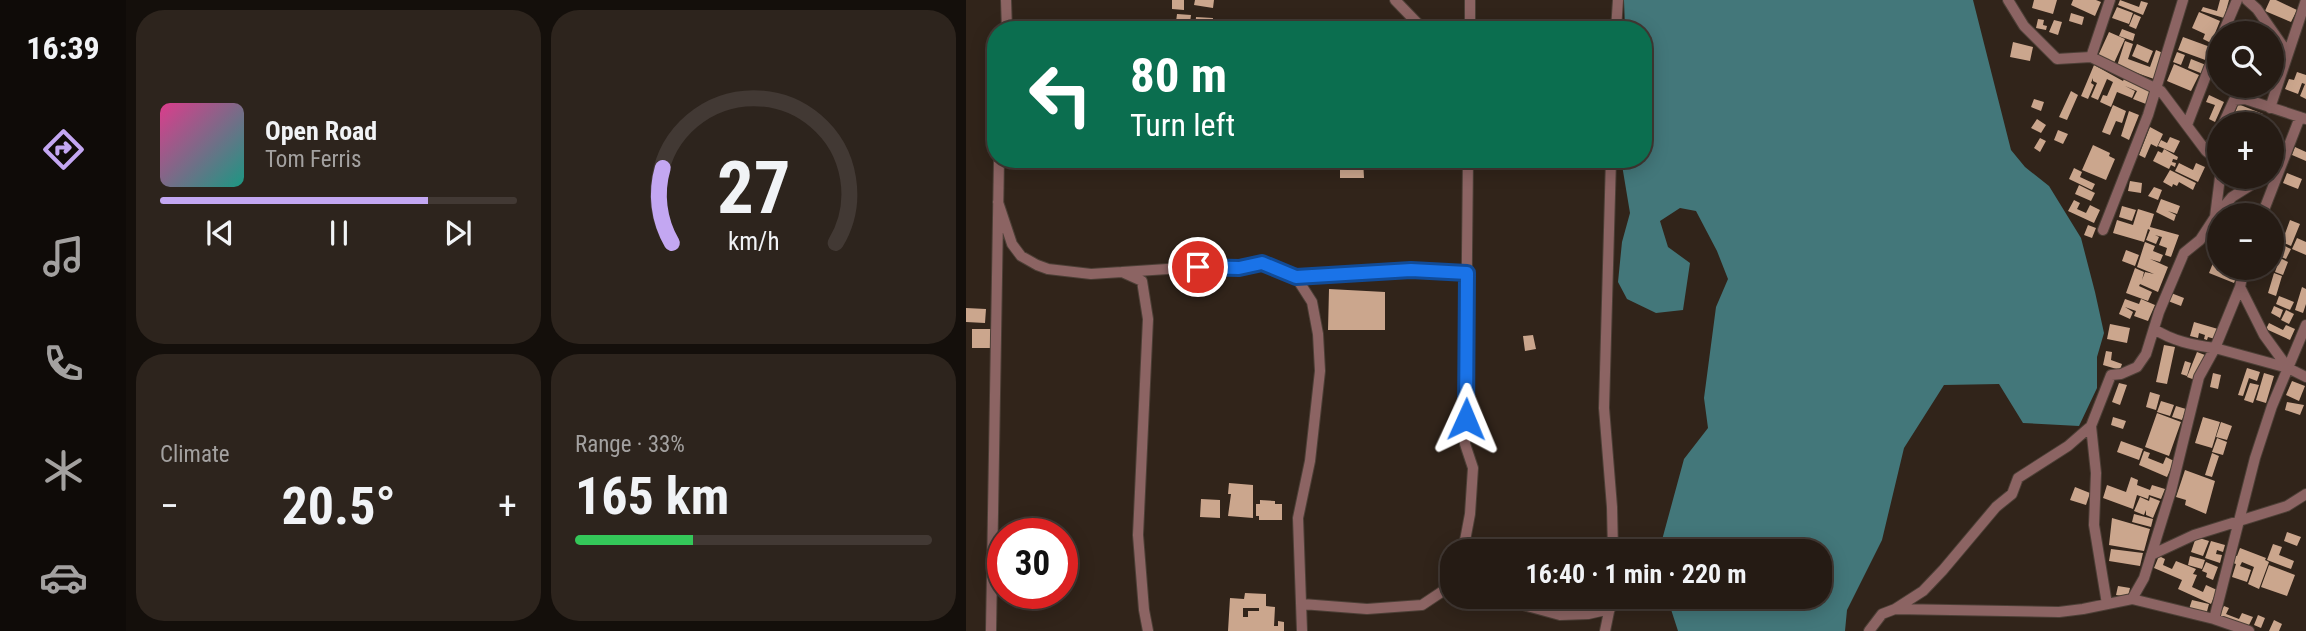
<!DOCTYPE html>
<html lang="en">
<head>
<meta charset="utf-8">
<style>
  body { margin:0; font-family:"Roboto Condensed",sans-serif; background:#2d241d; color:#f1f3f6; height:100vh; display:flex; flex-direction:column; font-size:26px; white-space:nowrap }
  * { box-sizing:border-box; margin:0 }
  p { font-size:23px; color:#a3a1a0 }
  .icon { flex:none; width:38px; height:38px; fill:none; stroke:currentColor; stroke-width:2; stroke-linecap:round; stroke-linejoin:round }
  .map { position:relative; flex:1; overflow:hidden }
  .drawer { display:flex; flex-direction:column; gap:10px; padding:10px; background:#140f0b; width:840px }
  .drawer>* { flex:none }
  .hud { position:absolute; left:21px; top:21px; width:665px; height:147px; border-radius:28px; box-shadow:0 4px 18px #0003,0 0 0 2px #423934; background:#0b6e4f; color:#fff; overflow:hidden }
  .tools { position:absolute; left:1241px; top:21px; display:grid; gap:14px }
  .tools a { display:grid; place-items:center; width:77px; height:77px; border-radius:50%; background:#251b14; box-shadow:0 4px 18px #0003,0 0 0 2px #423934; font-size:35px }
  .speed { position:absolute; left:21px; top:518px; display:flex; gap:14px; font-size:35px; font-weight:700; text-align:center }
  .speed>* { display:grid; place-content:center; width:91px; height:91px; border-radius:50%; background:#251b14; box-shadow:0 4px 18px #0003,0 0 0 2px #423934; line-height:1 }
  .speed .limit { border:10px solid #d22; background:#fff; color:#111 }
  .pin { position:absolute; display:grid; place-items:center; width:60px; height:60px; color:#fff; margin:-30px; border:4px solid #fff; border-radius:50%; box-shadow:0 2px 7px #0007 }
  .me { position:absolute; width:77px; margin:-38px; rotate:1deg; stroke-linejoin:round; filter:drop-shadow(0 0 5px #0008) }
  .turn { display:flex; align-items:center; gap:24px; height:147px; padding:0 28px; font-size:32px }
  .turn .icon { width:91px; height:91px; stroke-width:2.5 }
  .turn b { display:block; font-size:49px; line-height:60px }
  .big { font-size:52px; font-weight:700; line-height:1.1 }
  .drawer .widget { flex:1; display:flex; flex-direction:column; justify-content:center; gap:10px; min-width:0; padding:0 24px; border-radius:28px; background:#2d241d }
  .drawer .dial { align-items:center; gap:0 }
  .dial svg { height:182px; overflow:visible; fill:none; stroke:#423934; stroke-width:7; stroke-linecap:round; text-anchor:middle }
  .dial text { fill:#f1f3f6; stroke:none }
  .song { display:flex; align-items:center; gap:21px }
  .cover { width:84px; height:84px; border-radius:10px; background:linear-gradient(135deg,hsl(330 70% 55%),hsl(170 70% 35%)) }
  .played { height:7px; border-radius:4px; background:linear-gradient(90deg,#c3a7f2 75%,#423934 75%) }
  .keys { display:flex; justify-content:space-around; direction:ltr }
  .heat { display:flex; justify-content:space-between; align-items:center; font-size:38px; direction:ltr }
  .charge { height:10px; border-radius:5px; background:linear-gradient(90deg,#34c759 33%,#423934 0) }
  .drawer .tiles { flex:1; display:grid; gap:10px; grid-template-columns:repeat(2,1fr) }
  .trip { position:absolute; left:474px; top:539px; width:392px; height:70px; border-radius:28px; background:#251b14; box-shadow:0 4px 18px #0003,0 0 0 2px #423934; font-weight:700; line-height:70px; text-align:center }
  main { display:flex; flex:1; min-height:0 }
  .tabs { display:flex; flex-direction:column; width:126px; justify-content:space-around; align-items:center; background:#0f0b08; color:#a3a1a0 }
  .tabs .icon { width:49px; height:49px }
  .tabs .on { color:#c3a7f2 }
  .tabs b { font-size:32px; color:#f1f3f6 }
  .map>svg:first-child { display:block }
  .water { fill:#43777a }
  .building { fill:#cba68d; fill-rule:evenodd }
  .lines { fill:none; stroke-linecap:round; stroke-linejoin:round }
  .minor-casing { stroke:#4c3f36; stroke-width:12 }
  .minor { stroke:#8c6463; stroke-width:10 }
  .route-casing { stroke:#114b97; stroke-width:18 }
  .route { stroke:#1a73e8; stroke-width:12 }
</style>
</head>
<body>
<main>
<nav class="tabs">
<b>16:39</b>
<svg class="icon on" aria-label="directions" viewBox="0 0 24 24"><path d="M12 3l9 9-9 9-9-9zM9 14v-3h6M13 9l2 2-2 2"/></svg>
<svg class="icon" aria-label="music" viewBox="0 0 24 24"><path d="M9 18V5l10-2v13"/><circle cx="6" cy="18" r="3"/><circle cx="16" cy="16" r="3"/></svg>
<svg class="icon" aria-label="phone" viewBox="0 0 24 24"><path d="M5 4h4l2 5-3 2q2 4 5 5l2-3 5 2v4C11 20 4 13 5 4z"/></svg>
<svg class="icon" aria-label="climate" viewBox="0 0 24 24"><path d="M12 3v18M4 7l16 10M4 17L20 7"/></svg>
<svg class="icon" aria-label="car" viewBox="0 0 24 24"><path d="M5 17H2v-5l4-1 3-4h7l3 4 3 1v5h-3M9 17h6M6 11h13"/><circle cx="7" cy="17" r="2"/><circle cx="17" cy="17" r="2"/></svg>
</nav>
<section class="drawer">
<div class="tiles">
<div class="widget">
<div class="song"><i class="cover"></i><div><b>Open Road</b><p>Tom Ferris</p></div></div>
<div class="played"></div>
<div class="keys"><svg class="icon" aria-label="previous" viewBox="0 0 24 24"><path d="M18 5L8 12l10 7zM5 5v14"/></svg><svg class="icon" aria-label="pause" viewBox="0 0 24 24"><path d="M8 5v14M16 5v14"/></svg><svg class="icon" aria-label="next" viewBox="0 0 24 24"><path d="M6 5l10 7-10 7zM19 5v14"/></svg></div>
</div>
<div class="widget dial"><svg viewBox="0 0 100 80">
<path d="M14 69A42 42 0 1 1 86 69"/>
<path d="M14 69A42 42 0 0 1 10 36" stroke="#c3a7f2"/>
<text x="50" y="56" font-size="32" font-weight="700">27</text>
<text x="50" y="72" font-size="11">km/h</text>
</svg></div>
<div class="widget"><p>Climate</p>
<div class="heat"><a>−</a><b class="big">20.5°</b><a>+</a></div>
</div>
<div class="widget"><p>Range · 33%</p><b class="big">165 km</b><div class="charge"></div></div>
</div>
</section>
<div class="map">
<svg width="1340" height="631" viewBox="0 0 1340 631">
  <rect width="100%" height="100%" fill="#31241a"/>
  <path class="water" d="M658,0h349l38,150 14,17 24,19 32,52 14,54 9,41 -7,24v31l-18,38 -56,-3 -24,-39 -55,1 -40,63 -22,92 -35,70 -2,21h-167l-11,-34h153v-46h-161l25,-92 24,-31 -4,-30 12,-91 12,-28 -11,-28 -21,-40 -16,-3 -20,13 8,26 22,16 -7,47 -27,3 -29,-14 -9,-17 4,-40 8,-29 -9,-54h22v-129h-18z"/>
  <path class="building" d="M206,0h12v10l-12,-1z
    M229,0h19l-1,8 -19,-3z
    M1068,0h23l-4,14 -21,-6z
    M1107,0h23l5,2 -6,14 -24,-11z
    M1154,0l19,7 2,-6 7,2 -5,12 -25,-10z
    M1254,0h9l-5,18 -23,-7 2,-4 14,4z
    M1304,0h6l21,10 -6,12 -26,-11z
    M1151,7l16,6 -4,11 -17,-6z
    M1233,12l21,9 -9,22 -8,-4 2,-5 -13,-6z
    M1105,13l13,4 -2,8 -13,-4z
    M211,14l14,1 -2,15h-14z
    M1168,14l7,3 -5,12 -7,-3z
    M230,17l17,1 -1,12h-17z
    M1072,19l6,1 -1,5 4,1 -1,4 -10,-2z
    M1088,20l8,2 -4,13 -9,-3z
    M75,24h24v6h-25z
    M1156,29l13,5 -2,7 -14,-5z
    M1143,32l16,7 -11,24 -16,-7z
    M1217,37l30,11 -5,13 -30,-11z
    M1159,41l8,3 -5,15 22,8 6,-17 7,3 -9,26 -37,-13z
    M1047,42l20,5 -3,14 -20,-4z
    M1171,44l16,7 -5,12 -16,-7z
    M1211,52l8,3 -4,10 -8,-3z
    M1225,59l15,6 -3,9 -15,-6z
    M1208,64l25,11 -8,16 -24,-10z
    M1128,65l29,16 1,-2 27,10 -5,15 -13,-5 4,-8 -12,-5 10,5 -3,7 -15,-6 -6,15 -11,-5 3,-7 4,1 6,-14 -6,-3 -9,21 -7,-3 6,-14 -4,-2v-3l-2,5 3,2 -6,14 -7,-3z
    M1331,72l9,3v24l-6,-3 5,-12 -3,-1 -4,11 -13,-5 4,-10 5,1z
    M1105,91l7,4 -11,25 -8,-3z
    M1243,95l15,7 -9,20 -6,-3 6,-14 -9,-3z
    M1068,99l10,3 -3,9 -10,-4z
    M1272,104l25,10 -4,10h-9l2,-4 -17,-7z
    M1147,105l13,6 -4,12 -6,-2 -6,14 -8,-3z
    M1163,111l10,4 -10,25 -8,-4z
    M1071,119l9,6 -5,8 -10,-5z
    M1184,127l13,7 -6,13 -6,-3 -6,14 -6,-3z
    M1092,130l10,4 -5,10 -9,-4z
    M1204,137l10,4 -6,12 -16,-7 3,-6 6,3z
    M1074,138l6,3 -6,11 -6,-4z
    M1127,145l17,8 -1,3 6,3 -9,21 -24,-10z
    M1329,147l11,5v9l-14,-6z
    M1198,149l14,8 -1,3 -4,-1 -1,3 4,1 -1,4 -4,-2 -2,4 -16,-8 5,-10 4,2z
    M374,159h23l1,19h-24z
    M1213,163l14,7 3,-7 9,4 -7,15 -23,-11z
    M1108,168l8,4 -2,5 15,7 -3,6 -23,-11z
    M1204,170l26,13 -3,7 -14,-8 -2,4 -4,-2 -1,3 -9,-5z
    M1321,173l15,6 -4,10 -15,-6z
    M1164,181l12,2 -1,10 -13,-2z
    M1113,185l16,8 -4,8 -16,-7z
    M1188,187l8,3 -4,10 -10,-4z
    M1195,199l19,7 -3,8 -9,-3 8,4 -2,6 -18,-9z
    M1108,200l6,3 -3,6 9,4 4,-8 10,5 -6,13 -26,-12z
    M1156,206l14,4 -4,11 -13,-4z
    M1172,209l16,5 -4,13 29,8 -8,22 -6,-2 2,-7 -8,-3 3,-8 -7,-2 4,2 -3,7 -10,-4 4,-10 -2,-1 -4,13 -31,-9 4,-13 16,5z
    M1324,220l10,4 -9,22 -9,-4z
    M1122,225l8,3 -4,10 -8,-3z
    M1331,238l9,4v13l-14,-6z
    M1306,240l19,9 -5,10 -14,-6z
    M1179,242l10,4 -2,5 10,4 -3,7 -10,-3 18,8 -10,25 -18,-8 -1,2 13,6 -4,9 -22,-8 9,-25 9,4 -2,8 3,-8 9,2 -17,-7z
    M1160,250l13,5 -4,11 -13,-5z
    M1314,258l8,4 -5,13 -8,-3z
    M1247,263l5,1 -2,5 9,4 3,-5 11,3 -5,12 -25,-10z
    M1289,268h7l-5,12 -6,-2z
    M1308,273l8,3 -6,20 -8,-3z
    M1336,287l4,2v15l-3,9 -8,-3z
    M363,289l56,3v38h-57z
    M1205,293l13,5 -3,8 -13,-5z
    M1313,296l15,6 -4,8 -14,-6z
    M1159,299l14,5 2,-5 14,6 -7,16 -14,-5 2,-5 -11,-4 8,5 -3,7 -11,-5z
    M1308,306l9,4 -3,8 -9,-5z
    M0,308l20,1 -1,14 -19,-1z
    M1320,310l8,4 -5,10 -8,-4z
    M1228,322l24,7 -3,10 -7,-2 -1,3 -3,-1 1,-4 -6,-2 -1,5 -8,-2z
    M1303,323l14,7 3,-5 9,4 -5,11 -24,-11z
    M1144,324l20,4 -3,15 -20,-4z
    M6,329h19l-1,19h-18z
    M567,335l3,14 -11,2 -2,-15z
    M1198,345l11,2 -8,37 -11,-2z
    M1140,351l6,1 -1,8 11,4 -2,6 -17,-5z
    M1231,352l8,3 -10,25 -8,-3z
    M1219,361l6,2 -4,13 -6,-2z
    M1281,368l13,4 -3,9 -8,-3 -6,18 -5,-1z
    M1247,373l8,2 -3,14 -8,-2z
    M1298,373l10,3 -8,27 -10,-3z
    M1326,381l13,5 -6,15 -13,-6z
    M1153,383l8,2 -7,20 -8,-3z
    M1284,383l9,2 -6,18 -9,-3z
    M1184,392l10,3 -4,15 -10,-3z
    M1195,401l13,4 -4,11 -13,-4z
    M1321,402l17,3 -4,10 -15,-5z
    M1210,406l10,3 -4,11 -10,-3z
    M1191,413l24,9 -12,34 -24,-9z
    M1147,417l13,4 -3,8 -12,-4z
    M1237,417l17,5 -8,26 -17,-5z
    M1255,422l11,4 -5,14 -11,-3z
    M1251,438l10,4 -4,13 -11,-3z
    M1155,441l22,8 -4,11 -22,-8z
    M1178,451l6,2 -2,5 15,6 3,-7 8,4 -7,16 -28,-12z
    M1246,453l7,3 -7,21 -7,-2z
    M1219,470l30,11 -9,33 -21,-9 1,-5 -10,-3z
    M1165,477l7,3 -1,5 13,5 2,-5 13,4 -4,10 -12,-4 -1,4 -11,-4 -4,14 -30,-11 4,-13 19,7z
    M263,483l24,2v33l-25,-2 3,-22h-3z
    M1109,487l15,6 -4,12 -16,-5z
    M1174,497l9,4 1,-4 10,4 -7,17 -7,-3v-5l-2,5 -10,-4z
    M235,499l19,1v18l-20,-1z
    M294,500l15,1v3h7v16h-23v-4h-3v-12h4z
    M1168,514l19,5 -2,8 -19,-5z
    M1146,518l38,11 -6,22 -35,-6z
    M1321,532l14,5 -4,9 -13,-5z
    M1230,537l13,4 -6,15 -12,-4z
    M1245,541l14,4 -2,7 -6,-2 -1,4 6,1 -2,8 -15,-5z
    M1307,544l9,3 -3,8 15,6 -3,8 -24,-9z
    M1274,548l26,10 -1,2 4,2 -10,27 -11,-5 6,-17 -12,-5 -2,4 11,4 -4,12 -15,-5 4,-13 -6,-2 3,-7 4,1z
    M1145,549l32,4 -3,13 -31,-5z
    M1193,556l6,3 -2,6 9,4 4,-8 20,8 -3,5 4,1 -5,12 11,5 3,-7 11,5 -6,14 -33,-15 4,-9 -28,-12z
    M1224,556l15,4 -3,9 -14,-4z
    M1240,562l12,5 -5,13 -7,-3 1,-4 -5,-2z
    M1303,565l26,10 -8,21 -26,-9z
    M1152,586l12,2 -2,9 -12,-2z
    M279,593l21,1v12l9,1 -1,19h4v-5l6,1v9h-56l2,-33 14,1zM277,608h16v3h-11v6h-5z
    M1226,600l17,4 -3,11 -17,-6z
    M1258,606l5,2 -3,6 13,5 3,-6 11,4 -6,12 -28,-13z
    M1292,615l7,3 -4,10 -7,-3z
    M1308,620l8,4 -3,7h-10z"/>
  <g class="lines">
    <g class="minor-casing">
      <path id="minor" d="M40,0l1,30
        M429,0l29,30
        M1042,0l16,26 33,33 34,-2 70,34 45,60 13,-19
        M1281,0l10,9 30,43
        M504,30v-30
        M650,30l2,-30
        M1257,33l14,-33
        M1125,57l19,-57
        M1304,108l36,-108
        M1257,124l11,-24 11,-1 61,20
        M1221,125l32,-83
        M1240,151l13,10
        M645,159l-7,249 8,99 1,44
        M32,202l14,42 9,12 16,9 11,4 43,5 31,-2 20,9 6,38 -10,216 6,75 4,21
        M1296,215l38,-98
        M1249,217l17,-20 32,-20
        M1137,230l45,-115 35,-115
        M1278,268l-4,19 -25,61 73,20 18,9
        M156,272l76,-5 41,2 23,-6 34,14 16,25 6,32 2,37 -10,90 -12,57 4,113
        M330,277l115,-7 56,3
        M1274,287l24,48 24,33
        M1125,426l5,47 -2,52 13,79
        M497,551l7,-37 3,-46 -8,-24 3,-285
        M1185,555l43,-20 93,-29 19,-12
        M528,597l66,18 28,-1 22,-5
        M1166,599l82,20 35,12
        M336,604l65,5 55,-4 30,-20
        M929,609l28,-18 20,-21 53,-63 16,-13 6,-16 50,-32 23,-20 20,-51 10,-1 16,-7 9,-13 13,-42 25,-59 16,-13 15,-23 5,-40
        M1248,619l41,-161 17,-52 34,-81
        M25,631l8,-472
        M639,631l7,-34
        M903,631l13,-17 13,-5 164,3 24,-3 49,-10 12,-21 27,-87 28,-114 16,-29c-23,-3 -42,-7 -61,-19"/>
    </g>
    <use href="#minor" class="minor"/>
  </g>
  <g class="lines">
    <g class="route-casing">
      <path id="route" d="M232,267l41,1 23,-5 34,14 115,-7 56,3 -1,146"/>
    </g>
    <use href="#route" class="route"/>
  </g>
</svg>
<div class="tools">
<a><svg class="icon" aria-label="search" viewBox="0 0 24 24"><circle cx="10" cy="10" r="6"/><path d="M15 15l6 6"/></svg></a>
<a>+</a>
<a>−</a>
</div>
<div class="speed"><div class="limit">30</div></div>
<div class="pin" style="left:232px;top:267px;background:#d93025"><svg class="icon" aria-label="arrive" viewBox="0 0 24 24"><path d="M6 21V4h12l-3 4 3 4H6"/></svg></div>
<svg class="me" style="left:500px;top:419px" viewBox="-20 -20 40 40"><path d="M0-17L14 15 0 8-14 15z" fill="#1a73e8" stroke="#fff" stroke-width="4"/></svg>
<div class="trip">16:40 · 1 min · 220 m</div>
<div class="hud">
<div class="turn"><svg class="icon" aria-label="left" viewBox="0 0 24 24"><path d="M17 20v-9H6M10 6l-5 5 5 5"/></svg><div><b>80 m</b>Turn left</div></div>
</div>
</div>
</main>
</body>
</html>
